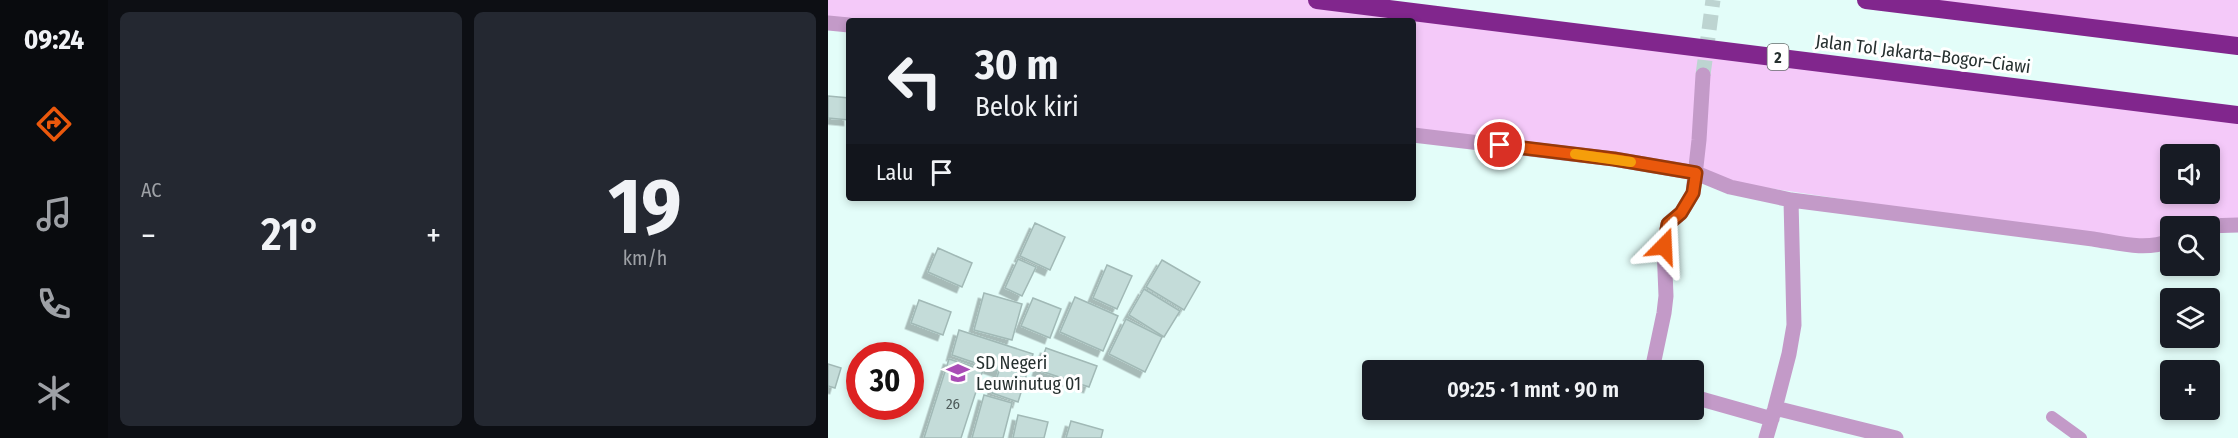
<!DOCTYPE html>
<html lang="id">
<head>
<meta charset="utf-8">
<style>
  body { margin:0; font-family:"Fira Sans Condensed",sans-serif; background:#242831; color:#f1f3f6; height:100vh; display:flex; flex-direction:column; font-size:22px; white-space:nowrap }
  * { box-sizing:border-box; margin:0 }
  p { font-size:20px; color:#9ea1a6 }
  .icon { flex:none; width:33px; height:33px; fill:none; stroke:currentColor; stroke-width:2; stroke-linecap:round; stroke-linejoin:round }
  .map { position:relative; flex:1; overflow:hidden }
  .side { display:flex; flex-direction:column; gap:12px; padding:12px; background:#0d0f14; width:720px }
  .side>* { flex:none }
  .hud { position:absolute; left:18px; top:18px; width:570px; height:183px; border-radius:6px; box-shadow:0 3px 9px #0003; background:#171b24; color:#f1f3f6; overflow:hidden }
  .tools { position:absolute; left:1332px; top:144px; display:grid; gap:12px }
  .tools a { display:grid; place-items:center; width:60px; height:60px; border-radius:6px; background:#171b24; box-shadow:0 3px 9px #0003; font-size:30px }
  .speed { position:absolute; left:18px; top:342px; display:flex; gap:12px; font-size:30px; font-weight:700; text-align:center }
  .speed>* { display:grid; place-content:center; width:78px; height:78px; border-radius:50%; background:#171b24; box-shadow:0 3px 9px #0003; line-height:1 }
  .speed .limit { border:9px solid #d22; background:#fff; color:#111 }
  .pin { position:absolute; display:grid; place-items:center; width:51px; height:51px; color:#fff; margin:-26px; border:3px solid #fff; border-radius:50%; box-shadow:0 2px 6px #0007 }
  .me { position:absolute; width:66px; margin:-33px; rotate:21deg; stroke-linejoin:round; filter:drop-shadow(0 0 4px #0008) }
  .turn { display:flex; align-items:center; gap:21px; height:126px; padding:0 30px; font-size:27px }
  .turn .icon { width:78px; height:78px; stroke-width:2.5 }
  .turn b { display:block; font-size:42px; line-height:51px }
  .then { display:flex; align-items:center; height:57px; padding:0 30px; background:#0003; gap:12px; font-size:22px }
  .big { font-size:45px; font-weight:600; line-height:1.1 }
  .side .tile { flex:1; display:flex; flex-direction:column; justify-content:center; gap:9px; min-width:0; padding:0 21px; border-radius:9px; background:#242831 }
  .side .dial { align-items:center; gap:0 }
  .dial b { font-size:78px; line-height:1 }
  .heat { display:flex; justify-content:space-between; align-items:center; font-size:33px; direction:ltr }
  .side .tiles { flex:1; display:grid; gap:12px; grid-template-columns:repeat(2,1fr) }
  .trip { position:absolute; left:534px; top:360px; width:342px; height:60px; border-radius:6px; background:#171b24; box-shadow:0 3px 9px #0003; font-weight:600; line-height:60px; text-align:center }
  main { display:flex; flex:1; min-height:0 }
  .menu { display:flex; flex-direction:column; width:108px; justify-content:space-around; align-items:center; background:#090b0e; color:#9ea1a6 }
  .menu .icon { width:42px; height:42px }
  .menu .selected { color:#ea580c }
  .menu b { font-size:27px; color:#f1f3f6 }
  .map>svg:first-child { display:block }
  .green { fill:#f4c9f9; fill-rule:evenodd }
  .building { fill:#c4dcd9; stroke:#a1b9b6; stroke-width:1.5; filter:url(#shadow) }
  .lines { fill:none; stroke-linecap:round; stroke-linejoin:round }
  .minor-tunnel { stroke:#bdd4d1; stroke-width:15; stroke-dasharray:15 8; stroke-linecap:butt }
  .service { stroke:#c39ac8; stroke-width:12 }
  .minor { stroke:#c39ac8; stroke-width:15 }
  .motorway { stroke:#81268d; stroke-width:18 }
  .route-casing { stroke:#983908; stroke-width:15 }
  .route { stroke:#ea580c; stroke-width:10 }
  .slow { stroke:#f59e0b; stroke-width:10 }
  .labels { text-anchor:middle; stroke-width:6; stroke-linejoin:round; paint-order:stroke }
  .number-label { font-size:15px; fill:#4e5b5a }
  .shield { fill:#fff; stroke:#676e6d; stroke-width:1.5 }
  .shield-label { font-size:16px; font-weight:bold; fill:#26302f }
  .street-label { font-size:18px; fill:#26302f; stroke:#fff }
  .poi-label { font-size:18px; fill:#26302f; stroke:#fff; text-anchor:start }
</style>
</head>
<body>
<main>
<nav class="menu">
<b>09:24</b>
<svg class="icon selected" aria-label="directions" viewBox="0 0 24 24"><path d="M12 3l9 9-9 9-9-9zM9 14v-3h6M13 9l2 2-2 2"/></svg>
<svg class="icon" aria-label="music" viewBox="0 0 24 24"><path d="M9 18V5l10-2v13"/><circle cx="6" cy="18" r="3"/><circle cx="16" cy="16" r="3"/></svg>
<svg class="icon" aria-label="phone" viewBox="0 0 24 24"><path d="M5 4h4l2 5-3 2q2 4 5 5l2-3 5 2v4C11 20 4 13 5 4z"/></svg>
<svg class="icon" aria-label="climate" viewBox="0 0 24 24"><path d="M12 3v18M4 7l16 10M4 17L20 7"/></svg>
</nav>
<section class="side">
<div class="tiles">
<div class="tile"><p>AC</p>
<div class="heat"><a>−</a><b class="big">21°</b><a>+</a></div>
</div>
<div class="tile dial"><b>19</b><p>km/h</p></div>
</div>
</section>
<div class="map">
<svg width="1410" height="438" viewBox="0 0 1410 438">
  <defs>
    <filter id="shadow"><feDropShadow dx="-5.5" dy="5.5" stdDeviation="0" flood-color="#0004"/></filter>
  </defs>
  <rect width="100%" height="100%" fill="#e3fdf9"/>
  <path class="green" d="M0,0h488l922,115v110l-68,1v15l-13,5 -744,-111v-114h-564l-21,3zM1342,154h40v40h-40z
    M1038,0h372v46z"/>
  <path class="building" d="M0,96l21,2v22l-21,-2z
    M207,223l30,14 -15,33 -30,-14z
    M110,248l34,15 -10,24 -34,-15z
    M190,259l18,8 -14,29 -17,-8z
    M334,260l38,22 -16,28 -38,-23z
    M279,265l25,11 -15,33 -24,-11z
    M316,289l36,22 -16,26 -35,-22z
    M156,293l38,11 -10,36 -38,-10z
    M247,297l43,19 -15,35 -43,-19z
    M205,298l28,11 -11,29 -29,-12z
    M91,300l32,12 -8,23 -32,-12z
    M298,319l36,18 -17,35 -36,-18z
    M131,330l74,24 -15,48 -26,-9 7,-22 -47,-16z
    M218,348l51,18 -8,21 -51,-17z
    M121,359l34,11 -22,68h-37z
    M0,364l13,4 -6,20 -7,-2z
    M156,395l28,8 -9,35h-31z
    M190,415l30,7 -4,16h-31z
    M243,421l32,9 -2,8h-35z"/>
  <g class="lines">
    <path class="minor-tunnel" d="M875,75l10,-75"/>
    <path class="service" d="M1224,417l29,21"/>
    <path class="minor" d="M0,23l21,2
      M585,135l201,24 82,14 34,14 61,13 302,39c26,4 52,12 77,2
      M963,200l3,125 -5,29 -14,54 121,30
      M1378,226l32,-1
      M824,370l12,-57 2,-17 -2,-50 4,-22 13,-11 12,-20 6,-53 4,-65
      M866,397l78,22
      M938,438l8,-27"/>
    <path class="motorway" d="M489,0l921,115
      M1038,0l372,46"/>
  </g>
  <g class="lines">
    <g class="route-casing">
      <path id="route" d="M672,145l114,14 82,14 -3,20 -12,20 -13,11 -4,22"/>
    </g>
    <use href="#route" class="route"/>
    <path class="slow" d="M747,154l56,8"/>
  </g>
  <defs>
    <g id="school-bare" transform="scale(1.8)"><path d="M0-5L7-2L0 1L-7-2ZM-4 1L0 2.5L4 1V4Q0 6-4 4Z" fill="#a94cb6" stroke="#fff" stroke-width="2.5" paint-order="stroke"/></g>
  </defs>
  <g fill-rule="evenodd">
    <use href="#school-bare" x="130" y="373"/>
  </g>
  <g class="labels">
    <g class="number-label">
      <text x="125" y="409">26</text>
    </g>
    <rect class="shield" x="939.5" y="44" width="21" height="26" rx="4.5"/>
    <g class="shield-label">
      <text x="950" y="63">2</text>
    </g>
    <g class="street-label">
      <text transform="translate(1095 54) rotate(7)" y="6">Jalan Tol Jakarta–Bogor–Ciawi</text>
    </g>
    <g class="poi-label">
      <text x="148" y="369">SD Negeri<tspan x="148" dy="21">Leuwinutug 01</tspan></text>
    </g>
  </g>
</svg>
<div class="tools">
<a><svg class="icon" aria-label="sound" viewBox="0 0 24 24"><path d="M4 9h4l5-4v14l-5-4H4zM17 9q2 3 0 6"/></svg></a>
<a><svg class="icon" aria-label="search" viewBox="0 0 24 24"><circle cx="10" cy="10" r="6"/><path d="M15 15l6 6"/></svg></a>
<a><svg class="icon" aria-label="layers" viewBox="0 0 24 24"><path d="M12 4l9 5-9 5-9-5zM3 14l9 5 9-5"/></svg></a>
<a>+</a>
</div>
<div class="speed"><div class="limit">30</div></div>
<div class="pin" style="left:672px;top:145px;background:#d93025"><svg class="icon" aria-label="arrive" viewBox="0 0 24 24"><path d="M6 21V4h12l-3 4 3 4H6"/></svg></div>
<svg class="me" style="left:836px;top:246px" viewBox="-20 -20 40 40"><path d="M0-17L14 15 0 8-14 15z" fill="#ea580c" stroke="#fff" stroke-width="4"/></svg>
<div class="trip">09:25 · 1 mnt · 90 m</div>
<div class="hud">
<div class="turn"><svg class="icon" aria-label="left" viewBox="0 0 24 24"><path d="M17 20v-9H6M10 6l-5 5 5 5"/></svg><div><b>30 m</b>Belok kiri</div></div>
<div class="then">Lalu<svg class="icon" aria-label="arrive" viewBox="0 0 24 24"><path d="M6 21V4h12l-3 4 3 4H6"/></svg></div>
</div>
</div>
</main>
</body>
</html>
